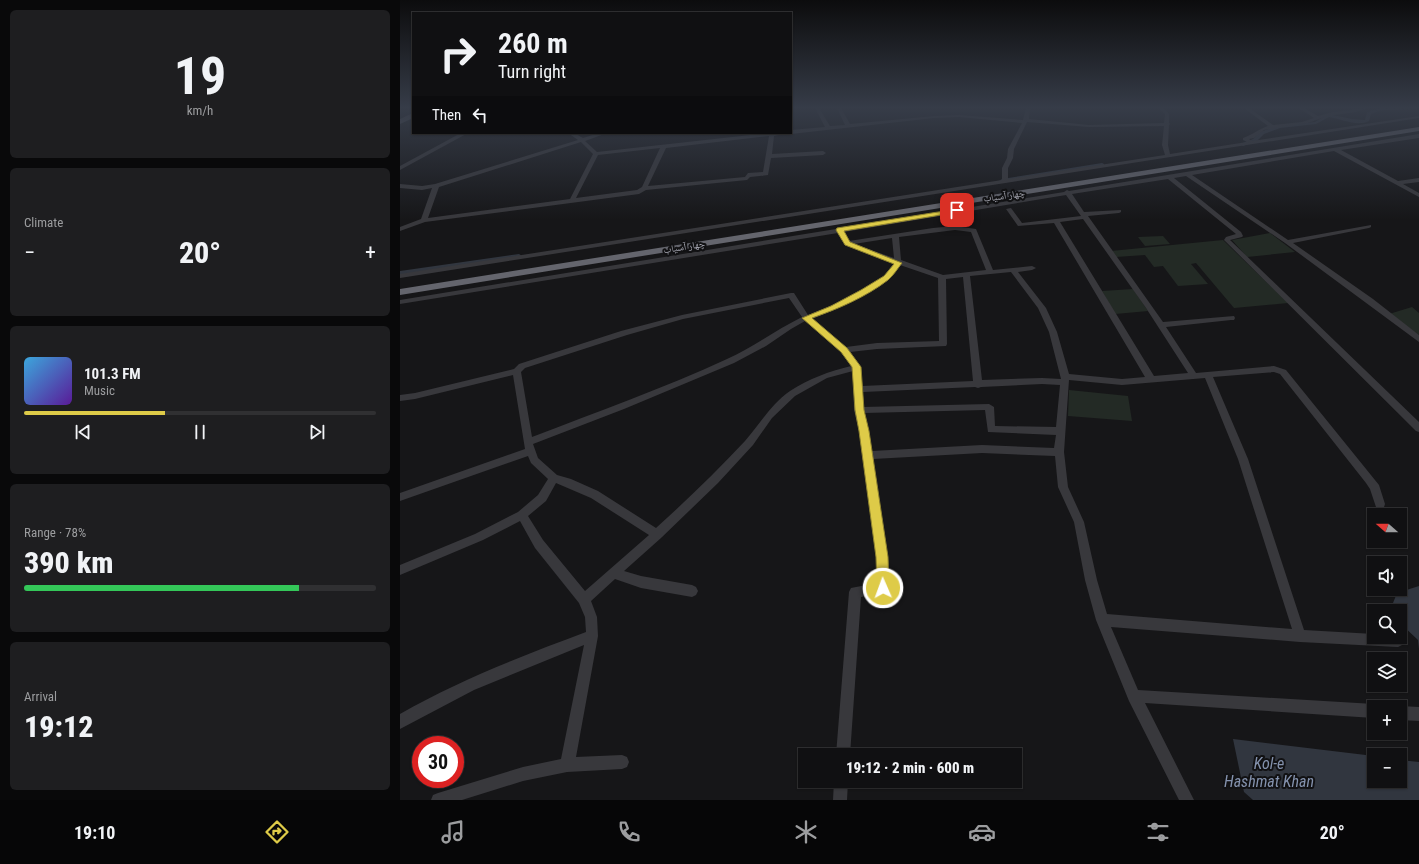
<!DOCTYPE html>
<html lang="en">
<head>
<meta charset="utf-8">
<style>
  body { margin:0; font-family:"Roboto Condensed","Noto Naskh Arabic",sans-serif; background:#1e1e20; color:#f1f3f6; height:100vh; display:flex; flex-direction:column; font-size:15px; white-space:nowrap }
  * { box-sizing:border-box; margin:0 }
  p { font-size:13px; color:#9c9d9f }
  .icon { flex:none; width:22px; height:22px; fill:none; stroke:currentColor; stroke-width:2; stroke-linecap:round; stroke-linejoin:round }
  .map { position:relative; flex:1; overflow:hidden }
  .sheet { display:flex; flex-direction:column; gap:10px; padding:10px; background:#09090a; width:400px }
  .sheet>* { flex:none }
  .guide { position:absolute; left:12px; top:12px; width:380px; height:122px; border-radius:0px; box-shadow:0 1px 3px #0004,0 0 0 1px #303032; background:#101012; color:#f1f3f6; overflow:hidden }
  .needle { width:26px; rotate:290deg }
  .tools { position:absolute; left:967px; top:508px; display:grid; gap:8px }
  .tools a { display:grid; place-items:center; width:40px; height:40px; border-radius:0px; background:#101012; box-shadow:0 1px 3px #0004,0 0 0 1px #303032; font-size:20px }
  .speed { position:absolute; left:12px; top:736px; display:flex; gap:8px; font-size:20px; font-weight:700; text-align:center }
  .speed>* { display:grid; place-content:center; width:52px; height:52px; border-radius:50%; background:#101012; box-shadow:0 1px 3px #0004,0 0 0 1px #303032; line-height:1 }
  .speed .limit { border:6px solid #d22; background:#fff; color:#111 }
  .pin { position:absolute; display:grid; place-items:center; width:34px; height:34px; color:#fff; margin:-17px; border-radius:8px; box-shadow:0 2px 6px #0006 }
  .me { position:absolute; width:44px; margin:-22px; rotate:358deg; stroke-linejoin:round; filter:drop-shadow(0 0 3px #0008) }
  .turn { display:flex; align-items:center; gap:14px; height:84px; padding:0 20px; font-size:18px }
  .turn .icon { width:52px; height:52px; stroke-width:2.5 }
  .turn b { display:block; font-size:28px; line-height:34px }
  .then { display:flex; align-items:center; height:38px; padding:0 20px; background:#0003; gap:8px; font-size:15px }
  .big { font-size:30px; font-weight:800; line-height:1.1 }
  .sheet .widget { flex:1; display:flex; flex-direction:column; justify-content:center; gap:6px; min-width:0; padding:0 14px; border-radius:6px; background:#1e1e20 }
  .sheet .dial { align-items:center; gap:0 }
  .dial b { font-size:52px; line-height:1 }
  .song { display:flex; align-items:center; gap:12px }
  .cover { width:48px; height:48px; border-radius:6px; background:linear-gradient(135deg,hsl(200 70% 55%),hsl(270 70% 35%)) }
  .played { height:4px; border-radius:2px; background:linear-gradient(90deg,#decb48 40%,#303032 40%) }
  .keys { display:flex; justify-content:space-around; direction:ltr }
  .heat { display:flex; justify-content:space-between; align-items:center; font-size:22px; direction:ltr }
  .charge { height:6px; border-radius:3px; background:linear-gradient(90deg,#34c759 78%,#303032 0) }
  .trip { position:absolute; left:398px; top:748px; width:224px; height:40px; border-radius:0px; background:#101012; box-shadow:0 1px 3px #0004,0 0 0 1px #303032; font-weight:800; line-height:40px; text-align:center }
  .dock { display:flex; height:64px; justify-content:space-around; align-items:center; background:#060607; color:#9c9d9f }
  .dock .icon { width:28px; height:28px }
  .dock .active { color:#decb48 }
  .dock b { font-size:18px; color:#f1f3f6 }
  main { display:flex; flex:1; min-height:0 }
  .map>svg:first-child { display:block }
  .green { fill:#232a25 }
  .water { fill:#31363f }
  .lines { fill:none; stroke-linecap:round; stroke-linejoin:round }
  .canal { fill:#31363f; fill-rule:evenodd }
  .minor { fill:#38383c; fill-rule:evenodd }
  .major { fill:#54545b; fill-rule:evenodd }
  .highway { fill:#64656d; fill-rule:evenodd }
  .route { fill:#decb48; stroke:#90842f }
  .labels { text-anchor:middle; stroke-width:4; stroke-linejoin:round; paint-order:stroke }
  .far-street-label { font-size:10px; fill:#aaabb6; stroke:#111113 }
  .near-water-label { font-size:16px; font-style:italic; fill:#8492ad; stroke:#111113 }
</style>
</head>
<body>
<main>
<section class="sheet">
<div class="widget dial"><b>19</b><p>km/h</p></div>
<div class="widget"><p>Climate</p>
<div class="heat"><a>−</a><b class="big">20°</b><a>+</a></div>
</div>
<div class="widget">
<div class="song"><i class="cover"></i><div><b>101.3 FM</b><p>Music</p></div></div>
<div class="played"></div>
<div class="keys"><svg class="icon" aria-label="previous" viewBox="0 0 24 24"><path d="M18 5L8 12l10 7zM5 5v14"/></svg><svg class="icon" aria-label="pause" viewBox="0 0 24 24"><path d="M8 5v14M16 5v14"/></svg><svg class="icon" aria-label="next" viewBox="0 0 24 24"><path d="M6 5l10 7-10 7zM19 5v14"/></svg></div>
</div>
<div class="widget"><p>Range · 78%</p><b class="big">390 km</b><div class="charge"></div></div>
<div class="widget"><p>Arrival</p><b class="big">19:12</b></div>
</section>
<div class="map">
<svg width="1019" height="800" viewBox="0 0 1019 800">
  <rect width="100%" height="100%" fill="#161618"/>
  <path class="green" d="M870,233l25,19 -48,5 -15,-17z
    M763,236l7,8 -25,2 -7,-9z
    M823,240l65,63 -54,5 -38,-45 -5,1 17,20 -30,2 -15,-20 -9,1 -9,-12 -29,2 -5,-6z
    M733,289l15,22 -33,3 -13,-23z
    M1012,307l7,6v22l-30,-21z
    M669,390l59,6 4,25 -64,-5z"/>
  <path class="water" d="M1019,586v63l-1,-9 -18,-17v-12h-9v-3l6,-15z
    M833,739l141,17v25h26v-21l19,2v38h-166l-9,-8z"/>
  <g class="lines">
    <path class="canal" d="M981,108h38v1l-36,1 -12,4 -2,7c-11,6 -28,-2 -40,-4l-13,7 -36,4 -16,6 -7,7 -14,5 -3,-2 13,-5 7,-7 17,-6 38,-4 13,-8 24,5 13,1 2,-8z
      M702,163l2,1v2l-102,17 -3,-2 3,-2z
      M119,254l3,2 -1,1 -121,18v-4z"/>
    <path class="minor" d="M415,108h4l11,18 15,-1 -8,-17h4l9,16 84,-8 25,-1 64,5 3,-12h4l-1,11 60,6 75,-2 1,-9 -6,-6h5l5,6v9l1,1 -1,1 -1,20 2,9 77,-12 -4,-2v-2c9,-3 16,-9 25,-12l-24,-18h5l24,17 29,-3 12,-4 -15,-10h5l14,8 15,-4 34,-4 -11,4 -29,4 -19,7 -38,6 -6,1 -10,8 -5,1 3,2 167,-25v2l-1019,160v-4l602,-94v-12l5,-10 1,-9 14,-26 -63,-6 -25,1 -143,16 -2,-1h2v-3l34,-3zM627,122l62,5 75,-1 -2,19 3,10 -157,24v-11l5,-10 1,-9z
      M61,133h7l-68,37v-4z
      M168,133h6l9,5 16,-5h8l-22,8 12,11 172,-19h19l-14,3 -2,18 51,-3 3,2 -3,2 -52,3 -3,17 -18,2 -3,3 -101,10 -7,4 -214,28 -25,9v-4l21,-8 11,-31 -10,2 -22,-2v-4l22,2 13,-2 143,-44zM369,136l-6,36 -15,1 -3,4 -97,9 18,-38zM181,142l12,12 -23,45 -142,19 11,-31zM260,148l-18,39 -5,3 -61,8 22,-43z
      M1019,134v4l-78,12 57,31 21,-3v4l-16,2 16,9v4l-85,-46 -142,24 96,65 83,-15v2l-2,1 -76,15 80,56 46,36v7l-134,-99 -99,-67 -12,2 67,54 2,4 -1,1 -12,3 189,182v10l-3,-1 -192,-191 2,-3 10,-3 -68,-55 -96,15 12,18 37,-2v2l-2,1 -31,3 75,106 71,-6 1,2 -1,2h-3l-65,7 30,46 78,-7 12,4 93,115 6,19 -1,3 -4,2 -4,-2 -6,-18 -4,-6 -86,-109 -6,-2 -61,5 35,82 56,171 70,4v3h26v-1l2,1 2,4 -2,4 -4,2 -98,-5 -189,-15 27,63 236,14 5,3h-5v11l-229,-15 49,97h-15l-50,-99 -33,-81 -11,-40 -11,-58 -16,-35 -3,-31 -73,-3 -109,6 15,98 1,31 -2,4 -26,5 -11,158h-14l13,-163 2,-4 26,-5 -1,-26 -17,-126 -5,-21 -1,-39 -26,7 -32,18 -23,22 -19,27 -35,38 -57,55 -37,33 17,5 51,9 4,2 2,4 -2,4 -4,2 -51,-9 -26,-9 -24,22 6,16 1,19 -22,121 46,-2 5,2 2,5 -2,5 -5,2 -55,3 -44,9 -61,19h-31l2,-5 5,-2 85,-26 38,-8 23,-114 -110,45 -74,39v-15c59,-34 122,-58 186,-82l-1,-15 -6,-14 -44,-55 -15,-27 -37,19 -83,35v-10l75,-31 43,-22 20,-17 10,-16 -17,-16 -3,-7 -128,45v-8l125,-44 -12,-74 -98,24 -15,2v-6l15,-2 99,-24 5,-5 102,-33 61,-16 109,-22h3l14,22c25,-10 53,-21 75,-38 4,-4 8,-10 11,-14l-49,-18 -7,-12 -438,71v-4l664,-108 3,-2 2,1zM666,195l15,21 -59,7 -11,-15 -5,1 12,17 36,-3 91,154 -23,2 -53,-5 -12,-42 -11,-24 -28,-36 14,-2 4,-2 -4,-2 -39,4 -17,-41 -21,-3 -22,2 -84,13 -5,-9zM683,219l63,89 42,65 -34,3 -94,-154zM555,230l16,2 15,38 -43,5 -42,-15 -2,-23zM492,238l2,20 -40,-14zM500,265l38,13 1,63 -62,2 -31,4 -34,-28c22,-9 59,-24 77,-40 4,-4 8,-10 11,-14zM611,272l27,36 11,24 12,47 -19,-1 -60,2 -12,-104zM563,277l10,104 -111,5 -1,-19 -11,-15 27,-3 69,-3 1,-2 -1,-65zM389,298l13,19c-26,13 -49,30 -75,42 -63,29 -130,53 -195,78l-11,-65 4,-4 102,-33 56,-16zM405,321l36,31 10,14c-23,6 -41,12 -61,25 -19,13 -30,33 -45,50 -28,30 -58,59 -89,87l-58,-37 -27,-12 -14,-4 -19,-17 -5,-14 91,-35 110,-46 32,-17 25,-17zM805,378l33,81 54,170 -185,-15 -10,-34 -13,-58 -16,-35 -4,-35 5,-72 53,5zM642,384l18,1 -4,42 -61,-1 -1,-19 -5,-3 -126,3v-15l112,-5 3,1 3,-1zM585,410l3,22 68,3 -2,13 -72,-3 -110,6 -8,-38zM156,483l35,15 58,37 -64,56 -42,-51 -15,-24 18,-15z
      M1000,706l19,1v14l-19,-1v-13h-2z
      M434,781h14l-1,19h-14z"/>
    <path class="major" d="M13,113v5l-13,6v-5z"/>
    <path class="highway" d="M1019,127v4l-1019,164v-6z"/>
  </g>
  <linearGradient id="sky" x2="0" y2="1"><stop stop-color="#0c0c0d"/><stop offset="0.49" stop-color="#363c48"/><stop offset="1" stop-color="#363c48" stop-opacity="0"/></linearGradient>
  <rect width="1019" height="220" fill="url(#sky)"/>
  <path class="route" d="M557,209h2v3l-115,19 6,11 52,21c-4,5 -9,13 -14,17 -22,17 -50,29 -76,38l35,30 14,19 3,43 5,21 19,126 1,31 -2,4 -4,2 -4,-2 -2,-4 -1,-31 -17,-126 -4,-21 -3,-43 -11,-15 -39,-34 29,-12 30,-16 23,-14 10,-12 -49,-19 -9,-15 1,-2z"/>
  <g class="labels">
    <g class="far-street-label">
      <text transform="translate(604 195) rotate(-8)" y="4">چهار آسیاب</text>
      <text transform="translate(284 246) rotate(-9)" y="4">چهار آسیاب</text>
    </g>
    <g class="near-water-label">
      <text x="869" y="769">Kol-e<tspan x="869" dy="18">Hashmat Khan</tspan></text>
    </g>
  </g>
</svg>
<div class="tools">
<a><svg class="needle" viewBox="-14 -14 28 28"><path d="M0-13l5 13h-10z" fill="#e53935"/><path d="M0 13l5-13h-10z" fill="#9c9d9f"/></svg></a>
<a><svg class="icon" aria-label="sound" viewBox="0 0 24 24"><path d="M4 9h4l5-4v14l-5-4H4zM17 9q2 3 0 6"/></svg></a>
<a><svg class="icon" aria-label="search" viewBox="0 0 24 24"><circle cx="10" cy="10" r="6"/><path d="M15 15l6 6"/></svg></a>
<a><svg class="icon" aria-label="layers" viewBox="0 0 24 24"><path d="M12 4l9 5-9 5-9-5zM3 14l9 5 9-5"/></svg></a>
<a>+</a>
<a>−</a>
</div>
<div class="speed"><div class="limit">30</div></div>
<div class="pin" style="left:557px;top:210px;background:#d93025"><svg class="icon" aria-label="arrive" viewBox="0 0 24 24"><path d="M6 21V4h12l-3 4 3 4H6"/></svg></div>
<svg class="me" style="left:483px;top:588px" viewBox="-20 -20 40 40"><circle r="17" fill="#decb48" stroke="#fff" stroke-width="3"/><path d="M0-11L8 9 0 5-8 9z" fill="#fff"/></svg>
<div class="trip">19:12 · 2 min · 600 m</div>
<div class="guide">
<div class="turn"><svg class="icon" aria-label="right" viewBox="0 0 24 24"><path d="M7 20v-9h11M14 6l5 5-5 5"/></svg><div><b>260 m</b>Turn right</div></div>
<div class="then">Then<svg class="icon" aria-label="left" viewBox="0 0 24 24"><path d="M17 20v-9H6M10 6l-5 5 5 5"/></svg></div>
</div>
</div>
</main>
<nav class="dock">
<b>19:10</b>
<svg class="icon active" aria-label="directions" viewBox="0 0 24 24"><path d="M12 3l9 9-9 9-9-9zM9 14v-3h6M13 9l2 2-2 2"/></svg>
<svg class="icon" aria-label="music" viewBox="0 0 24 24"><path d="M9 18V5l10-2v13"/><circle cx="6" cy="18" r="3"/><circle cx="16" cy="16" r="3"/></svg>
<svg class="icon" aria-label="phone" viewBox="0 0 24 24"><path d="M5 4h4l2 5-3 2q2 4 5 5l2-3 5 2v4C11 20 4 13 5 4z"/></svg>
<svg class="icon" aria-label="climate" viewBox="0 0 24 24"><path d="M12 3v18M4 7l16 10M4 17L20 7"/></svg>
<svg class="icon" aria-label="car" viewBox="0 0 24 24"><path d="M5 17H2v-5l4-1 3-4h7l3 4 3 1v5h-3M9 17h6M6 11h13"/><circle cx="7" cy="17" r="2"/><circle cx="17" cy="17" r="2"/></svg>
<svg class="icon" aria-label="filters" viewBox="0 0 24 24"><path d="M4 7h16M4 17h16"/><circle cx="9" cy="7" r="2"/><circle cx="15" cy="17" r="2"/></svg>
<b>20°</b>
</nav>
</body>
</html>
